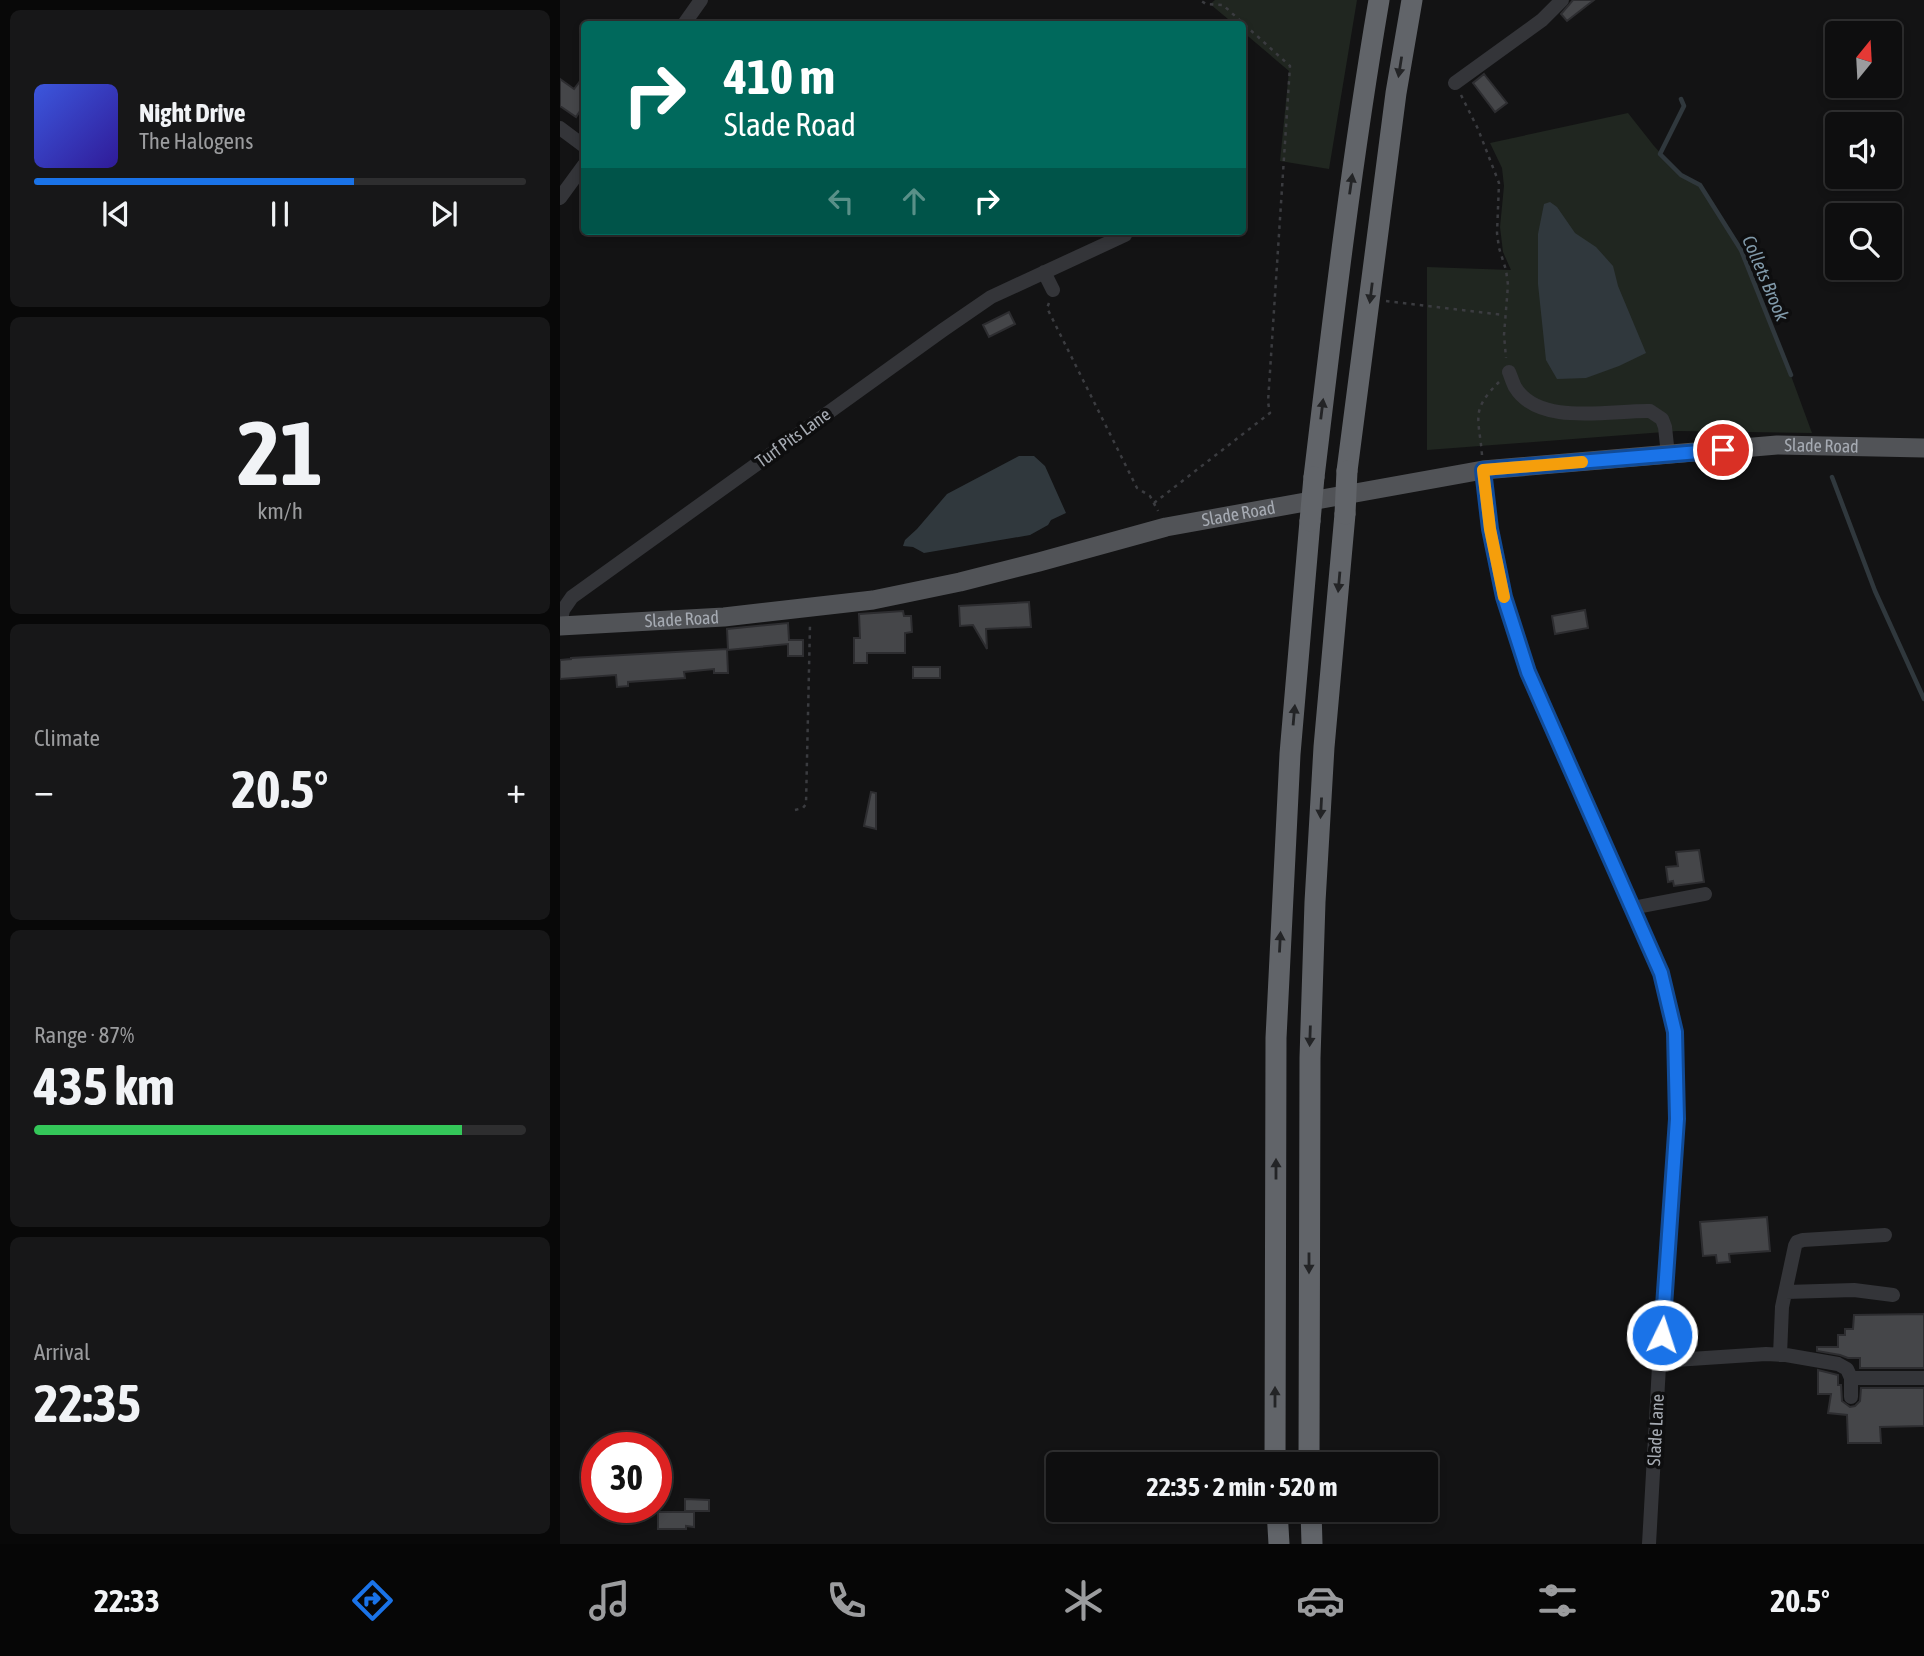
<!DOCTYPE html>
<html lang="en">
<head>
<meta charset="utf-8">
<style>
  body { margin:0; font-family:"Asap Condensed",sans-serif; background:#171718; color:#f1f3f6; height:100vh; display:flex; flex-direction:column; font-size:26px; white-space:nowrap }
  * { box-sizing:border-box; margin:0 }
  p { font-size:23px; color:#9b9c9e }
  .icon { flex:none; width:38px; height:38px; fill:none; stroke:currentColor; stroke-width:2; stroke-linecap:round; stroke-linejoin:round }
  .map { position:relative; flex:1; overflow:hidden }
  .drawer { display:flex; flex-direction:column; gap:10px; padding:10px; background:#080808; width:560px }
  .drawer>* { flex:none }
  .guide { position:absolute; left:21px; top:21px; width:665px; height:214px; border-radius:7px; box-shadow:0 4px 10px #0003,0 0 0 2px #2e2e2f; background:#00695c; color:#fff; overflow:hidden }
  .needle { width:46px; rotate:18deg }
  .tools { position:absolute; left:1265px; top:21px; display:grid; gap:14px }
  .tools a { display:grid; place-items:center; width:77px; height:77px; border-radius:7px; background:#0e0e0f; box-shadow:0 4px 10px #0003,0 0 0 2px #2e2e2f; font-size:35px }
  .speed { position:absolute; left:21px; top:1432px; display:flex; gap:14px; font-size:35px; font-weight:700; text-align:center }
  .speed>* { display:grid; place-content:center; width:91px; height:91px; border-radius:50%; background:#0e0e0f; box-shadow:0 4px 10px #0003,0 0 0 2px #2e2e2f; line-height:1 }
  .speed .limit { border:10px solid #d22; background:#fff; color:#111 }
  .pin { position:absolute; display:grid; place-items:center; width:60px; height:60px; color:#fff; margin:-30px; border:4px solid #fff; border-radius:50%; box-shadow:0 2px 7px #0007 }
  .me { position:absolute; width:77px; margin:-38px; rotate:4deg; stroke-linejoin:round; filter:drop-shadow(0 0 5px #0008) }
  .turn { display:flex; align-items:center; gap:24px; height:147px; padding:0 28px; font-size:32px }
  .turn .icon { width:91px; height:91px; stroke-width:2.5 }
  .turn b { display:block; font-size:49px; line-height:60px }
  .lanes { display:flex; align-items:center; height:66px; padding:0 28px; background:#0003; justify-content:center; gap:35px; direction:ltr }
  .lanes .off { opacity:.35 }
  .big { font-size:52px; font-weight:700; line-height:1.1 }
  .drawer .card { flex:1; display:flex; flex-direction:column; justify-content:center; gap:10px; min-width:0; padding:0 24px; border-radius:10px; background:#171718 }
  .drawer .dial { align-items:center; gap:0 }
  .dial b { font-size:91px; line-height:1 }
  .song { display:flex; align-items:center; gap:21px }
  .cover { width:84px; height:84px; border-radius:10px; background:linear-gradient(135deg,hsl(230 70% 55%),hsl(250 70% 35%)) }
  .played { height:7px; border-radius:4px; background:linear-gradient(90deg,#1a73e8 65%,#2e2e2f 65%) }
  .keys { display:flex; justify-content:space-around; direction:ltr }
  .heat { display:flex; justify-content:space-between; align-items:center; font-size:38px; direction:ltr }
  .charge { height:10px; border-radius:5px; background:linear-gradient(90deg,#34c759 87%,#2e2e2f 0) }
  .trip { position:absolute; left:486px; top:1452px; width:392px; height:70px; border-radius:7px; background:#0e0e0f; box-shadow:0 4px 10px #0003,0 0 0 2px #2e2e2f; font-weight:700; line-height:70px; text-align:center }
  .dock { display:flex; height:112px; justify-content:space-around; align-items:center; background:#060606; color:#9b9c9e }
  .dock .icon { width:49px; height:49px }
  .dock .current { color:#1a73e8 }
  .dock b { font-size:32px; color:#f1f3f6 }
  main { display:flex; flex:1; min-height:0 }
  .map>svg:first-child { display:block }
  .green { fill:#202620 }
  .water { fill:#30383d }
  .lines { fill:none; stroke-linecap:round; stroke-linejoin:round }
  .stream { stroke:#30383d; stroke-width:4.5 }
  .building { fill:#454649; stroke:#2d2d30; stroke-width:2 }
  .path { stroke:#3b3c40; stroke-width:2.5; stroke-dasharray:3.5 5; stroke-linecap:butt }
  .minor { stroke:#343539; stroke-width:14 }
  .major { stroke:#515357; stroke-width:19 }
  .highway { stroke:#616469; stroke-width:21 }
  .highway-bridge { stroke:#616469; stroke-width:21 }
  .oneway { fill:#232426 }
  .route-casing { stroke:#114b97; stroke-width:18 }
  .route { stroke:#1a73e8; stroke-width:12 }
  .slow { stroke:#f59e0b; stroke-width:12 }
  .labels { text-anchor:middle; stroke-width:7; stroke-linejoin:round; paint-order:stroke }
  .street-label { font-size:18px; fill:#a6abb3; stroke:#0e0e0f }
  .water-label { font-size:19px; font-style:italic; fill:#819aaa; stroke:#0e0e0f }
</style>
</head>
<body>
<main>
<section class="drawer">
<div class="card">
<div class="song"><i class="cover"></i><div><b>Night Drive</b><p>The Halogens</p></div></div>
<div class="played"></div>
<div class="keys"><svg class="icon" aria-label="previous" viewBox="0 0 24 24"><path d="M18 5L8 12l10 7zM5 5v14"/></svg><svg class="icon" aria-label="pause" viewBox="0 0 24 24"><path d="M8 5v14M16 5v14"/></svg><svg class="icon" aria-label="next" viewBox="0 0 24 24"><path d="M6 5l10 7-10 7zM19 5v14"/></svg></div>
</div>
<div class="card dial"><b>21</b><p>km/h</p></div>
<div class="card"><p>Climate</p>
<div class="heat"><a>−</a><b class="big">20.5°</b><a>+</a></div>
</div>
<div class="card"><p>Range · 87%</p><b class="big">435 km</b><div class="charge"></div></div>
<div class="card"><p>Arrival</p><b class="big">22:35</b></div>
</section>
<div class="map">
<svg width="1364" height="1544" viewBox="0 0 1364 1544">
  <rect width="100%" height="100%" fill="#131314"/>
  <path class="green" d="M655,0h142l-28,169 -49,-8 9,-90 -46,-39 -1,-8h-8l-24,-20z
    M1068,113l26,33 27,29 19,10 41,65 38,93 33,90 -135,-2 -250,19v-183l84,3 -8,-18 -3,-25 4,-41 -2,-18 -12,-25z"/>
  <path class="water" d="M990,202l7,5 18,26 21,14 17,19 5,20 28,67 -27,13 -33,12 -29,1 -11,-19 -8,-76v-50l6,-30z
    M459,456h15l11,10 21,47 -15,7 -3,5 -18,10 -106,18 -11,-6 -10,-1 2,-6 12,-11 30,-35z"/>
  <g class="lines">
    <path class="stream" d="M1121,99l3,7 -24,48 21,21 19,10 41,65 50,125
      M1272,477l43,114 49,108"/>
  </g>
  <path class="building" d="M1013,0h21l-27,21 -6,-7z
    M924,74l23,29 -12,9 -22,-29z
    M24,76v29l-8,12 -16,-11v-27l14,10z
    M449,312l6,12 -26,13 -6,-12z
    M469,602l2,25 -45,2 1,20 -14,-24 -13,1 -1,-20z
    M1025,610l3,18 -33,6 -3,-18z
    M343,611l1,5h7l1,16 -7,1v20h-38v10h-13v-25h6l-1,-24z
    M228,623l1,17h14v16h-15v-12l-60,6 -1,-21z
    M167,649l1,24h-14v-4l-30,3 1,6 -57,4v4l-11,1 -1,-12 -56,4v-19l11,-1v-1z
    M353,667h27v11h-27z
    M311,792l5,1v36l-12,-3z
    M1139,850l5,32 -30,4 -1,-5 -5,1 -2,-15 12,-1 -2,-14z
    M1207,1217l3,34 -41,3 1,8 -13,1 -1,-8 -13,1 -3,-34z
    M1364,1314v54h-64v-10h-12l-8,-3 -23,-4v-4h21v-12h7v-6h8l1,-14z
    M1258,1370l20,5v10h3l1,16 8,6 5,-1 5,-5 1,-13h63v38l-44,1 1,16h-33l-1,-28 -19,-2 3,-19h-13z
    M125,1499l24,1v11h-24z
    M98,1512h36v15l-8,-1v3h-28z"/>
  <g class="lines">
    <path class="path" d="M901,95l17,34 21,54 -2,50 2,15 7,22 2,15 -4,50 2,23
      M826,301l118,14
      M489,303l-2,5 90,180 13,8 8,15
      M922,455c-3,-38 -12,-44 17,-73
      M594,503l116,-90 -2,-11 22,-336 -67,-61 -17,-1 -6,-4
      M235,810l8,-2 3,-4 4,-179"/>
    <path class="minor" d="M124,24l17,-24
      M895,83l87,-63 20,-20
      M0,128l24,18
      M0,198l24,-33
      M484,272l9,18
      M949,372c2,5 4,11 6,15 24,40 96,23 135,24l12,8 3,8 3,28
      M923,470l7,59 14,68 24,75 133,301 14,59 2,87 -18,247 -10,178
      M0,624l3,-14 9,-13 371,-267 48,-33 134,-62
      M1072,908l73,-14
      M1226,1292l68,-2 39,5
      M1220,1355l2,-48 13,-61 2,-4 6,-2 82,-5
      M1100,1361l106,-7 20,1 52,9 9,5 4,9v19
      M1291,1378h73"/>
    <path class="major" id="s1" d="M0,626l164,-9 149,-17 87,-18 79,-20 127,-35 317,-57 294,-25 147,3"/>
    <path class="highway" d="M787,471l49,-378 16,-93
      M754,477c19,-159 38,-319 65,-477
      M715,1465l1,-427 14,-284 20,-233
      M749,1465l1,-407 5,-156 9,-155 21,-233
      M717,1510l2,34
      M751,1510l1,34"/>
    <path class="highway-bridge" d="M785,514l2,-43
      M750,521l4,-44"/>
  </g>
  <defs><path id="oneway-solid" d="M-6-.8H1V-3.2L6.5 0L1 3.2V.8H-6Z" transform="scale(1.75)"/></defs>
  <g class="oneway">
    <use href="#oneway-solid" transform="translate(840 67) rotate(99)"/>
    <use href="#oneway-solid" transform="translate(791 184) rotate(-82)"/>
    <use href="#oneway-solid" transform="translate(811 293) rotate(97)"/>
    <use href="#oneway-solid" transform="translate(762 409) rotate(-83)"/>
    <use href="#oneway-solid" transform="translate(779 582) rotate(95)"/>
    <use href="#oneway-solid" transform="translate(734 715) rotate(-85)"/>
    <use href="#oneway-solid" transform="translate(761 808) rotate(93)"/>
    <use href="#oneway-solid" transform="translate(720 942) rotate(-87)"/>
    <use href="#oneway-solid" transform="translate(750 1036) rotate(92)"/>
    <use href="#oneway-solid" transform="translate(716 1169) rotate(-90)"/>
    <use href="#oneway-solid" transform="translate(749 1263) rotate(90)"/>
    <use href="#oneway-solid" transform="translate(715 1397) rotate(-90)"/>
  </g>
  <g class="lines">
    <g class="route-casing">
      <path id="route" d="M1102,1335l15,-216 -2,-87 -14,-59 -133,-301 -24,-75 -14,-68 -7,-59 240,-20"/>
    </g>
    <use href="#route" class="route"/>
    <path class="slow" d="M944,597l-14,-68 -7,-59 99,-8"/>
  </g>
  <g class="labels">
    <g class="street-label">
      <text transform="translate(233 438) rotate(-36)" y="6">Turf Pits Lane</text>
      <text dy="6" stroke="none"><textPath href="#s1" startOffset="1278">Slade Road</textPath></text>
      <text dy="6" stroke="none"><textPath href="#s1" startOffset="690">Slade Road</textPath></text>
      <text dy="6" stroke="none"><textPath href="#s1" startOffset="122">Slade Road</textPath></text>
      <text transform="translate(1096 1430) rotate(-87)" y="6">Slade Lane</text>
    </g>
    <g class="water-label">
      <text transform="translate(1206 278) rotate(67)" y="7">Collets Brook</text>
    </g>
  </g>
</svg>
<div class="tools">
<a><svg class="needle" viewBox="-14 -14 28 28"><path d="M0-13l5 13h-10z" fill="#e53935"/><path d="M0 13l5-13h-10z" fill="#9b9c9e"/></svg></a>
<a><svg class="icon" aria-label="sound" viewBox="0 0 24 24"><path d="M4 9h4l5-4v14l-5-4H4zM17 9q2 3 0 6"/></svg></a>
<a><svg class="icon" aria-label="search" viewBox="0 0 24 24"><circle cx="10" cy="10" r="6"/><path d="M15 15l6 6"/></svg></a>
</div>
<div class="speed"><div class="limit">30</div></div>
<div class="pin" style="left:1163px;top:450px;background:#d93025"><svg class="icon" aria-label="arrive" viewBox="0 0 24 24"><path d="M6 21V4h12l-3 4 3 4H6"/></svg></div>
<svg class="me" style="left:1102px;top:1335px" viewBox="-20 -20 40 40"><circle r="17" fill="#1a73e8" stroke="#fff" stroke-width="3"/><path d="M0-11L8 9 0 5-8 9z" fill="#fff"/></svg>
<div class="trip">22:35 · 2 min · 520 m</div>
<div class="guide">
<div class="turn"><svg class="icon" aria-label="right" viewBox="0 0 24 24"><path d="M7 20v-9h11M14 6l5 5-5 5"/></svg><div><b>410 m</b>Slade Road</div></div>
<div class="lanes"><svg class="icon off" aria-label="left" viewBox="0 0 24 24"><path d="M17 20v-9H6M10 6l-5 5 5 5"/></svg><svg class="icon off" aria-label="ahead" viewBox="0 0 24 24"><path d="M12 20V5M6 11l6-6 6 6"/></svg><svg class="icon" aria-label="right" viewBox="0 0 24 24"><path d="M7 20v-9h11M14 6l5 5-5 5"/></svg></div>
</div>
</div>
</main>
<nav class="dock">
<b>22:33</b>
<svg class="icon current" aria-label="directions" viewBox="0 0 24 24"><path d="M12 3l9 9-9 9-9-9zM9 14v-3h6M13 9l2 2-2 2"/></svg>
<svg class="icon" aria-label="music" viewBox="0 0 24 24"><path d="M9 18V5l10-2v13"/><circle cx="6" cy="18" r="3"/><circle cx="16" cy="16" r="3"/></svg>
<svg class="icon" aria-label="phone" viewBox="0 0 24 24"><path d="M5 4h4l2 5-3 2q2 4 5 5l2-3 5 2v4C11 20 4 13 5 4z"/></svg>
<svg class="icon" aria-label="climate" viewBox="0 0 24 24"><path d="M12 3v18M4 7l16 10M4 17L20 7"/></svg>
<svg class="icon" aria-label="car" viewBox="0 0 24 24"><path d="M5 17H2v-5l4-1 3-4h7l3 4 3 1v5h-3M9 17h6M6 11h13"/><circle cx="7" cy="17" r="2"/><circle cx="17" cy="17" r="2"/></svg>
<svg class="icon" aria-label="filters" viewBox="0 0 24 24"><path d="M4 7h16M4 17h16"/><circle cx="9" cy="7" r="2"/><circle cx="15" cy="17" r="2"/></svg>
<b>20.5°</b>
</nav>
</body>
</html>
